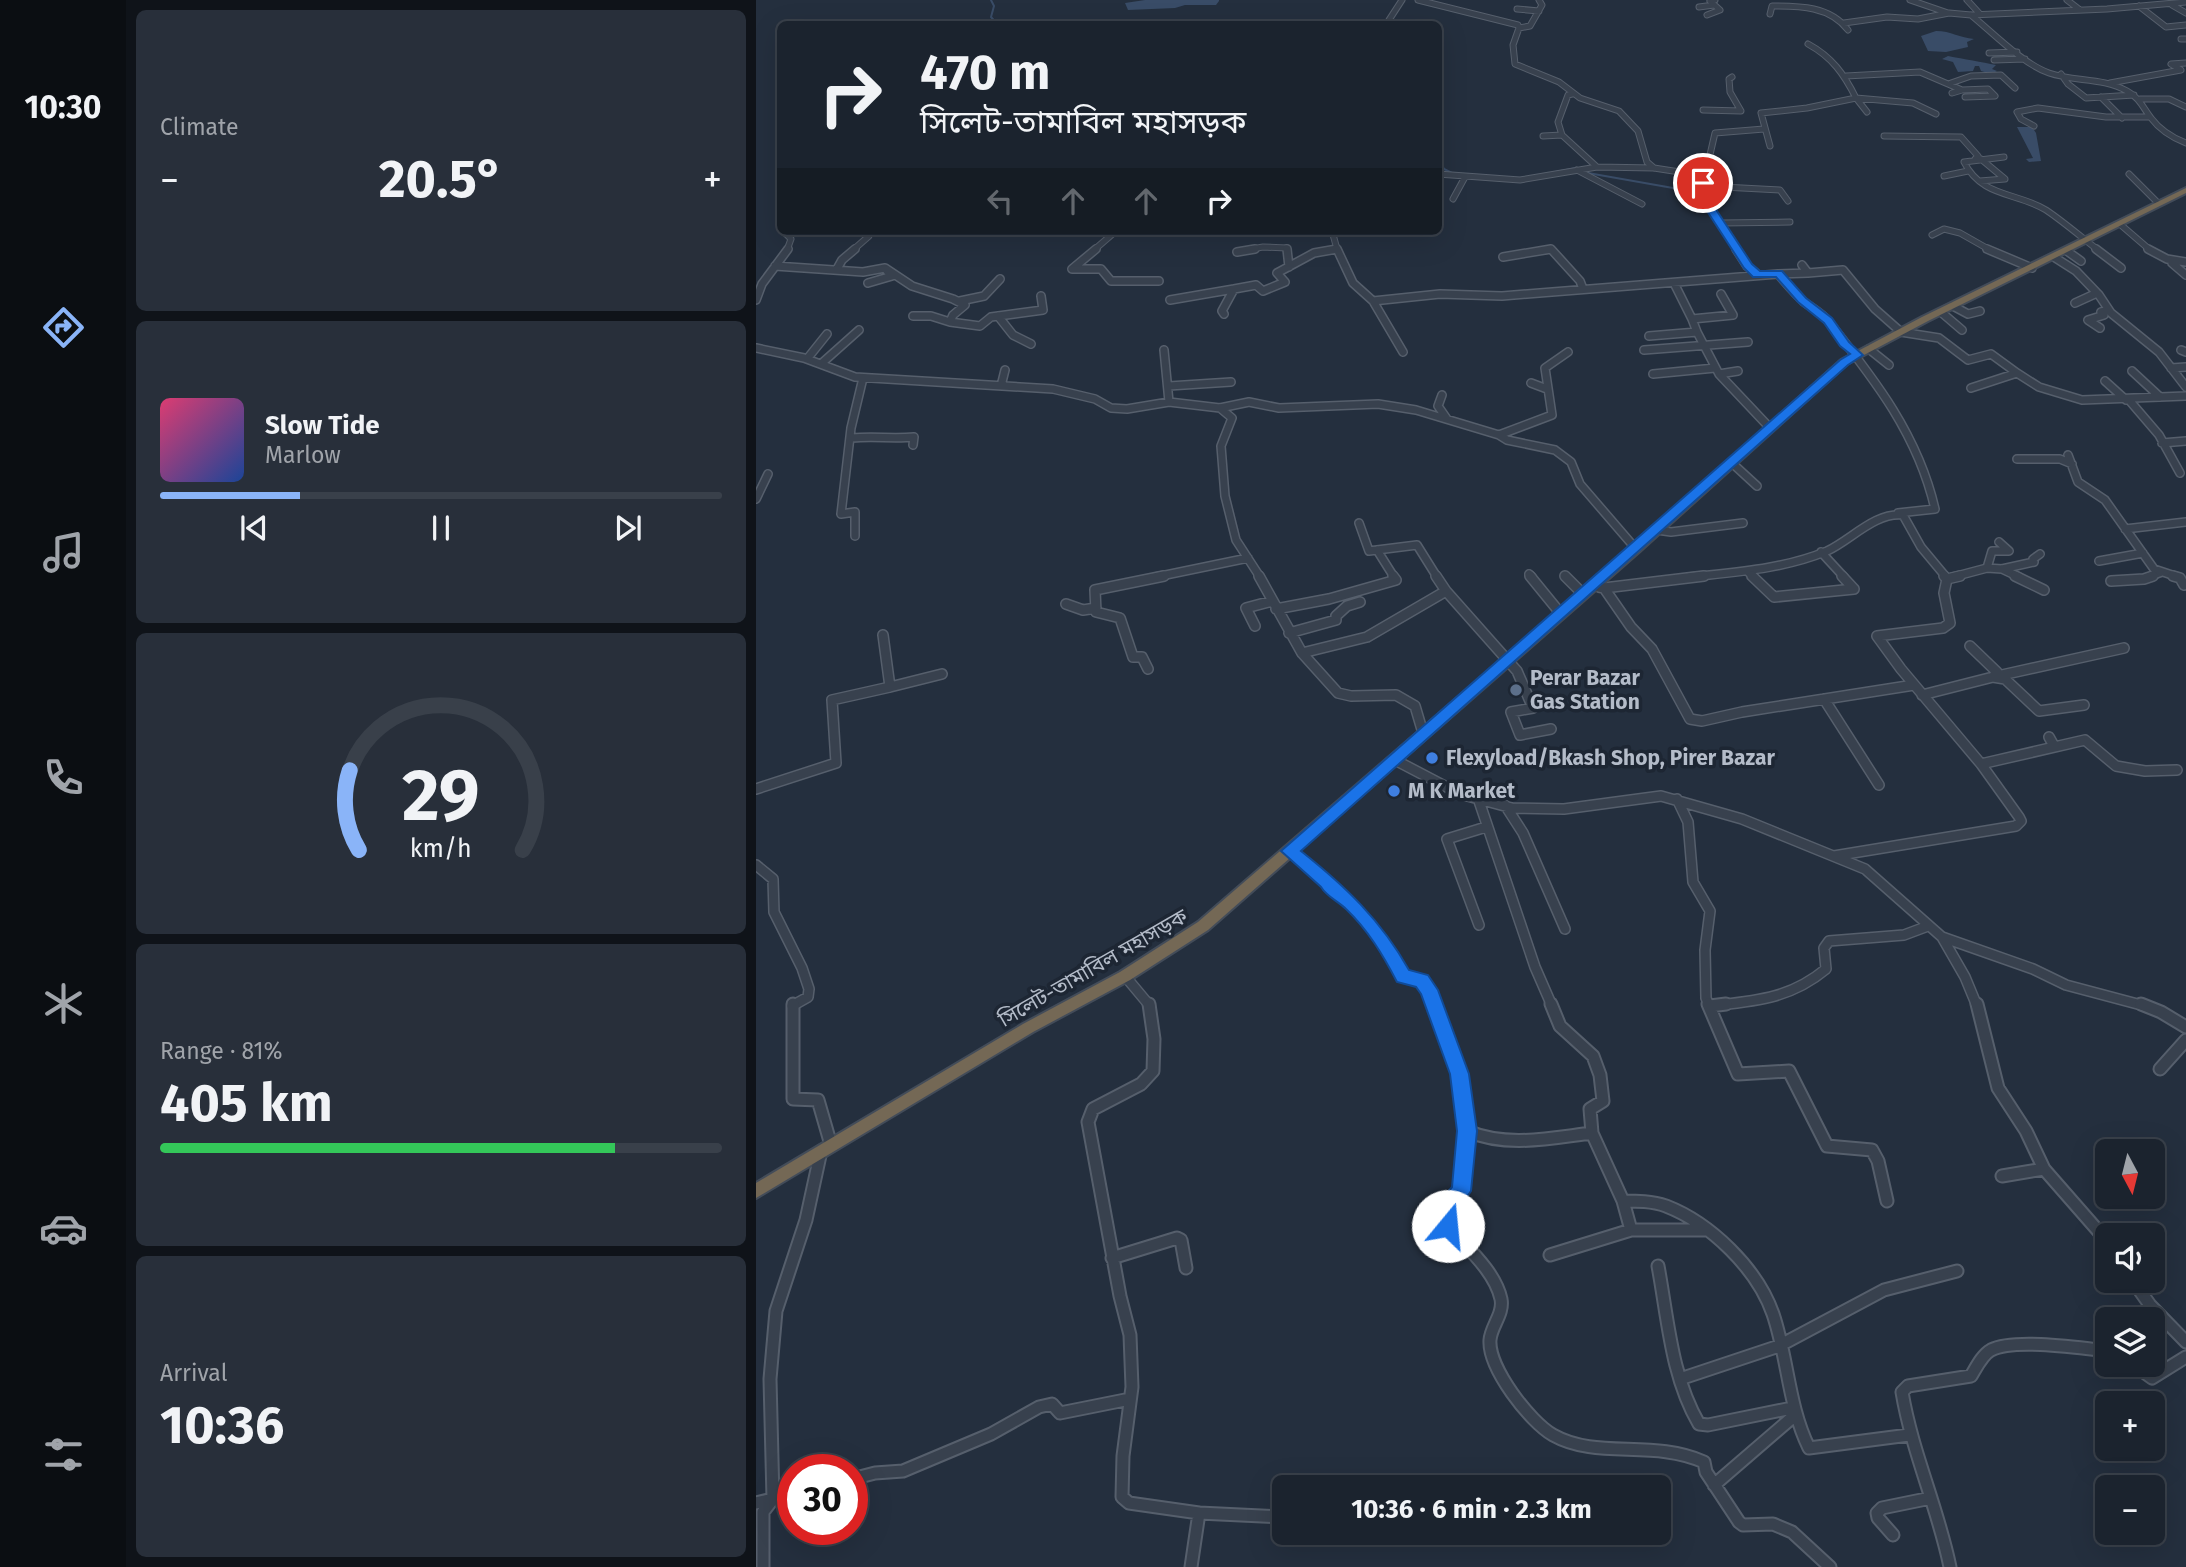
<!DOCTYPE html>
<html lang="en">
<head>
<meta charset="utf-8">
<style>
  body { margin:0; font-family:"Fira Sans","Noto Sans Bengali",sans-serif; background:#282f3a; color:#f1f3f6; height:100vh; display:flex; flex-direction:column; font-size:26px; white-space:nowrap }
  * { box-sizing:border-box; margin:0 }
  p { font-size:23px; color:#a0a4aa }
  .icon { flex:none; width:38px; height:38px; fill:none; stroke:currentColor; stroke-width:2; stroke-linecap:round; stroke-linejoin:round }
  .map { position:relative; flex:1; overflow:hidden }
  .panel { display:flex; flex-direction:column; gap:10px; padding:10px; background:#0f1319; width:630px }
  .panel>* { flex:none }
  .top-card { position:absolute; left:21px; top:21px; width:665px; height:214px; border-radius:10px; box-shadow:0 7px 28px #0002,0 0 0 2px #39404a; background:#1b232e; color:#f1f3f6; overflow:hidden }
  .needle { width:46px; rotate:173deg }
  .controls { position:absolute; left:1339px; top:1139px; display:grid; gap:14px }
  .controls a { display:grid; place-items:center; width:70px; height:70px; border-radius:10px; background:#1b232e; box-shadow:0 7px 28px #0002,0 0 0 2px #39404a; font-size:35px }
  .speed { position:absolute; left:21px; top:1454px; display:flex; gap:14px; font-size:35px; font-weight:700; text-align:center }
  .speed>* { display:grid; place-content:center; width:91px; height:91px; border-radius:50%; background:#1b232e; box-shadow:0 7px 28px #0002,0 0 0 2px #39404a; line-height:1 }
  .speed .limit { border:10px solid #d22; background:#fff; color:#111 }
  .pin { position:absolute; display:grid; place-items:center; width:60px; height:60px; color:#fff; margin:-30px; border:4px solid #fff; border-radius:50%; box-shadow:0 2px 7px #0007 }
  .me { position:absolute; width:77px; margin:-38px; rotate:17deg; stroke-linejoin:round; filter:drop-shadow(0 0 5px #0008) }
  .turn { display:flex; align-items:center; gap:24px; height:147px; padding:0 28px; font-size:32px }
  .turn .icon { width:91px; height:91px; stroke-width:2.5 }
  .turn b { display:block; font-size:49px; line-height:60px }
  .lanes { display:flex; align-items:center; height:66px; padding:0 28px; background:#0003; justify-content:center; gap:35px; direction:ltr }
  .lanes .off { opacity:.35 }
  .big { font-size:52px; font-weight:700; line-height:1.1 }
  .panel .tile { flex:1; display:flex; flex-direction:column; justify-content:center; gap:10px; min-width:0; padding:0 24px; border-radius:10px; background:#282f3a }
  .panel .dial { align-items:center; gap:0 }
  .dial svg { height:182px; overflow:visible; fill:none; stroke:#39404a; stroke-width:7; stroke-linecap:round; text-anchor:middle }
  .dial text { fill:#f1f3f6; stroke:none }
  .song { display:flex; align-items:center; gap:21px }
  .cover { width:84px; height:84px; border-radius:10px; background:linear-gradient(135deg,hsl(340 70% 55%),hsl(220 70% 35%)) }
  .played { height:7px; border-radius:4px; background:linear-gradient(90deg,#8ab4f8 25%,#39404a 25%) }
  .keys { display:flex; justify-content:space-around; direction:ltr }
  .heat { display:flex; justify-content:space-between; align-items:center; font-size:38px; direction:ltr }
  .charge { height:10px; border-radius:5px; background:linear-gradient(90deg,#34c759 81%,#39404a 0) }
  .trip { position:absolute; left:516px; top:1475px; width:399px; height:70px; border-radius:10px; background:#1b232e; box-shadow:0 7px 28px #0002,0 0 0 2px #39404a; font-weight:700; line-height:70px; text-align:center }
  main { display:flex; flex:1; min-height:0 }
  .tab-bar { display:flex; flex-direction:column; width:126px; justify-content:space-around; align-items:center; background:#0b0e12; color:#a0a4aa }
  .tab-bar .icon { width:49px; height:49px }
  .tab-bar .selected { color:#8ab4f8 }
  .tab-bar b { font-size:32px; color:#f1f3f6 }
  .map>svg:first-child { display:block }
  .water { fill:#394c67 }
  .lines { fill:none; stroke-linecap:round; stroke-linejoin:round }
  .stream { stroke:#394c67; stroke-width:2 }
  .minor-far3-casing { stroke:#565f6c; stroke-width:7 }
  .minor-far2-casing { stroke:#565f6c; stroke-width:10 }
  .minor-far1-casing { stroke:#565f6c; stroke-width:12 }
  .minor-casing { stroke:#565f6c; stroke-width:15 }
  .highway-casing { stroke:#434c59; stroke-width:4 }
  .minor-far3 { stroke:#38414e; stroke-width:5 }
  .minor-far2 { stroke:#38414e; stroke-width:7 }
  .minor-far1 { stroke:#38414e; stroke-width:9 }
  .minor { stroke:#38414e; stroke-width:11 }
  .highway { fill:#746855; fill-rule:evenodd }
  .route { fill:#1a73e8; stroke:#114b97; stroke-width:2 }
  .service-dot { fill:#5c6f8a; stroke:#1d2633; stroke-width:2.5 }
  .shop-dot { fill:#3f7fe0; stroke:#1d2633; stroke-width:2.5 }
  .labels { text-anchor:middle; stroke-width:7; stroke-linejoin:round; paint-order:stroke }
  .poi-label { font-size:21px; font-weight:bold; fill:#b4bcc9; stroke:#1d2633; text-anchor:start }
  .street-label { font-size:21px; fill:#b4bcc9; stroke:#1d2633 }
</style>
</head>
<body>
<main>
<nav class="tab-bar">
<b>10:30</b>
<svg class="icon selected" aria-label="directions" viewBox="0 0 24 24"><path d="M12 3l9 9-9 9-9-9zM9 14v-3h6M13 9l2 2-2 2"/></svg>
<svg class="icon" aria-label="music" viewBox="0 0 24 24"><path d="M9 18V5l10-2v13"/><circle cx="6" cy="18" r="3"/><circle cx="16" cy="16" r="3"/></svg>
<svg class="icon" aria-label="phone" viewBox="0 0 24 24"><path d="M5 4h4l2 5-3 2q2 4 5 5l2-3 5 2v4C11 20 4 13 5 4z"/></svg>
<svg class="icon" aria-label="climate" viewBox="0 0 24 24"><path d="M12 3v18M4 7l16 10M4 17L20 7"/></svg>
<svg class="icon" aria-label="car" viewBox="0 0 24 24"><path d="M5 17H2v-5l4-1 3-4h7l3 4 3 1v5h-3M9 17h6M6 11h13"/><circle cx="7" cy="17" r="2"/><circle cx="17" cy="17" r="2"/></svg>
<svg class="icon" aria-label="filters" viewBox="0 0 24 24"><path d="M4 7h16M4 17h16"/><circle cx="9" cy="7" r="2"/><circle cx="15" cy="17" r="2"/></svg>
</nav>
<section class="panel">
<div class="tile"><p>Climate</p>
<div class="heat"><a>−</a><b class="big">20.5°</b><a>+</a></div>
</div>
<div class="tile">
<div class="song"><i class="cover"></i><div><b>Slow Tide</b><p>Marlow</p></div></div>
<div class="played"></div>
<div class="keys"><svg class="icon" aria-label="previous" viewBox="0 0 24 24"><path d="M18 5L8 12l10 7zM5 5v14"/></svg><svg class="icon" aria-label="pause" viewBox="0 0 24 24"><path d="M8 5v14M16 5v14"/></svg><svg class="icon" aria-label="next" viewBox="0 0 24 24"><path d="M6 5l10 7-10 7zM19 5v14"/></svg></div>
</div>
<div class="tile dial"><svg viewBox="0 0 100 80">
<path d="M14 69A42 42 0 1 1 86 69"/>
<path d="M14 69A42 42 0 0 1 10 34" stroke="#8ab4f8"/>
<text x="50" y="56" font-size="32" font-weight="700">29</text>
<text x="50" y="72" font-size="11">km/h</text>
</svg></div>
<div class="tile"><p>Range · 81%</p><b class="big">405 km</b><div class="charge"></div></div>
<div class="tile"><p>Arrival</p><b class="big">10:36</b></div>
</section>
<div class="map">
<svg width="1430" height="1567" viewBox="0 0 1430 1567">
  <rect width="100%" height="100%" fill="#242f3e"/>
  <path class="water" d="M389,0h74v1l-3,4h-31l-10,3 -47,2 -3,-7z
    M1180,31c15,0 24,7 38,8l-7,3 1,5 -22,5 -18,-1 -7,-15z
    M1192,56c16,3 34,6 48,9l-4,4 5,2 -6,3 -10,-3 -2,-5h-4l-2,5 -15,1 -5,-10 -11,-3z
    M1261,127h15l4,6 5,28 -12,1 -3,-3 7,-1z"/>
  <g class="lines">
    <path class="stream" d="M235,0l3,6 -3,11 6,7
      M682,158l6,11 8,4
      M799,172l21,-4
      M832,173l85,15"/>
    <g class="minor-far3-casing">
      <path id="minor-far3" d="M662,0l100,25 1,3 11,-2 12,-21 -3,-5
        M1154,0l38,13
        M1211,0l12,13
        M1311,0l13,10
        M1416,5l14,8
        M1383,6l27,21 20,-2
        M943,7l15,-2
        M761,9l22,2
        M1014,14l2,-8c28,0 58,0 76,24
        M951,15l13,-5 -10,-9 5,-1
        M1215,15c21,17 52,49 78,58 26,9 53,4 78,18 13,7 16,17 24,27 9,12 22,20 35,25
        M1088,23l43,-6 31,2 31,-6 22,2 136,-6 79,-7
        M637,24l-4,-4 13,-20
        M763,28l-6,17 2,19 44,18 21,16 39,13 19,20 9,31 7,6
        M1425,39h5
        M1052,44c24,13 36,30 48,54l57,5 23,11
        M1233,53l28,-1
        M1238,60l31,-1
        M1305,74l7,10 18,14 48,-3
        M1090,76l74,-4 42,18 -10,3
        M1195,83l20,-7 30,-1 14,13
        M1354,83l71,-13 -10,-6 15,-1
        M1206,90l26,-1 7,7 -30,1
        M816,94l-4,1 -10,27 4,13 35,32 57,1 45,7
        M1345,97l21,21
        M1384,99h29l17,8
        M947,110l38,1 -11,-19 -1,-13 3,-2
        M1278,126l-13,-7 -4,-7 21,-4 68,9h44
        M787,136l19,-1
        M1128,136l77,1 17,19 -3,3
        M1014,146l-9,-33 46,-5 49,-10 11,14
        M1248,157l-40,5c18,36 53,30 82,48 18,12 35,27 52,40
        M821,170l65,34
        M682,174l82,6 77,-13
        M1373,174l29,29
        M943,175l14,21 -1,15 25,39
        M943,175l10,-16 6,-26 49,-4
        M1188,176l24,-5
        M1224,181l25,-2 -24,-20
        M948,186l76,4 8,11
        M697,199l12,-22
        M965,223l69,-1
        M1365,225l29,25
        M27,231l8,8 -4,11
        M1176,235l12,-6 16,4 30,17
        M97,250l16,-14 1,-5
        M338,250l22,-19
        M490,250l17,-3 24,1v2
        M573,250l8,-1 -5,-18
        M787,250h9"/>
    </g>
    <g class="minor-far2-casing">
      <path id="minor-far2" d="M340,249l-24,20h29l10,12h48
        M531,249l2,18
        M581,249l16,34 20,18 30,51
        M980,249l11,17 10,8
        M1231,249l45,19
        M1340,249l25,19
        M1392,249l19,10 19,3
        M1311,251l14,10
        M481,252l18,-3
        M747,257l48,-8 29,32 3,8
        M1298,257l22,14 23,24 12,18 48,39 27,35
        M1416,263l14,12
        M19,266l88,6 22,-4 27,18 41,13 12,6 -12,10 -3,7 -19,-6h-18
        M81,269l5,-9 13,-11
        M1052,273l35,-3 32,39 26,23 38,6 29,22 23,-6 26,19
        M1022,274l30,-1 -6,-8
        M112,283l24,-7 -5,-5
        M918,283l18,36
        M0,300l6,-16 26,-35
        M414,300l64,-11
        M204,301l24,-5 16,-17
        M617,301l67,-7 62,2 276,-22c8,9 17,20 26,28 8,6 19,12 25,20 46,58 89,113 106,187l-37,4
        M1319,303l22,-10
        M1197,306l15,8 12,-3
        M1185,312l21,18
        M468,314l-2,-3 12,-22 22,-4 7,6 22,-9 -8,-9 37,-20 23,-4
        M242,316l15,19 18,9
        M194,322l30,4 11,-9 52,-7 -2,-14
        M1344,328l-12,-8 16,-5 -3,-3 8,-2
        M941,332l-5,-13 41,-4 -12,-21
        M893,336l48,-4 22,42
        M0,348l48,10 51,19 198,12 42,10 16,9 16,1 42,-7 51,6 29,-6 30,6 99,-4 38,6 83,25 8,5 48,10 16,12 9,22 56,65
        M1113,349l20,16
        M408,350l5,52
        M888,350l104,-8
        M1425,350l5,2
        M51,359l20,-25
        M66,363l37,-33
        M1415,368l15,-1
        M982,371l-19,3 51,54
        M1376,371l28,26
        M897,374l62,-6
        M1349,381l21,19
        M775,383l16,6
        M245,386l4,-16
        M413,386l62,-4
        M1215,388l46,-15 22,14 43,13 104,-4
        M686,395l-4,11 9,13
        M1373,400l30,35 21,38
        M464,408l12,10 -11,28 4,50 11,44 24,37
        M743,435l53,-20 -7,-47 23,-16
        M96,438c22,-2 41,1 62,-1l-1,8
        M1406,443l24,-2
        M1312,455l10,27 27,18 49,69 24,8
        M1261,459h43l12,5
        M976,463l25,23
        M0,499l12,-25
        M603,523l10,28 48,-6 20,32
        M1369,529l61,-7
        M901,530l14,2 72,-9
        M99,536v-24l-14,2 10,-86 12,-50
        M1243,542l10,9h-17l-5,17 15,1 32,-7 -1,-3 7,-5
        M621,550l17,27
        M1065,552l23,25
        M1343,561l44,-8
        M1246,569l17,8
        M991,571l7,6
        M773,574l3,3
        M400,577l92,-19
        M934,577c46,-5 94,-8 137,-26 24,-11 48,-39 76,-36l18,32 25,30
        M1197,577l34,-9
        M1392,577l14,-5"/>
    </g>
    <g class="minor-far1-casing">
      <path id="minor-far1" d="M503,576l43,77 36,40 13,3 45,-1 19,11 8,27
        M680,576l10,15 71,80 16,37 -22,4 9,23 31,-6
        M774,576l31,38
        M809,576l18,18
        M996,576l22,21 80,-8
        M1086,576l12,13
        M1188,576l3,3 -3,14 6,30 -7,5 -66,8 24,33 80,95 104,-24 31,26 29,5 32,-1
        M1259,576l29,14
        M1417,576l7,2 4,7
        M1191,579l13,-3
        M1355,581l33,-2 9,-3
        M843,587l5,1 27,39 21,22 38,70 12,2 40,-9 172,-27
        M848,588l100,-12
        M310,604l17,6 13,-2
        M520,609l53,-10 67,-19 -3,-4
        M499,626l-9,-18 26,-7
        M533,633l47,-13v-4l11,-10 13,-4
        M1214,646l27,26 -4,5 131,-29
        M546,653l65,-16 79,-46
        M392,669l-6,-12h-9l-13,-39 -24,-6 -1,-22 69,-14
        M134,687l52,-13
        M1166,695l71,-18 12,2 34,32 45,-6
        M1068,699l55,86
        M1293,737l5,9
        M639,760l65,34 52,14 52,1 97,-13 81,23 123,50 77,68 23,40 12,29
        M0,789l80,-26 -4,-63 58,-13 -7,-52
        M921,799l11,23 5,60 17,29 -5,39 1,48 3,8
        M723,801l56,166 17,39
        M749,805l18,28 42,96
        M533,851c48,38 85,71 114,126l18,3 8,10 6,16
        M1078,856l182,-30 5,-5 -2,-4 -38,-53
        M0,865l17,14 1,33 28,56 7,21 -1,8 -16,9
        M723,925l-32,-86 39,-12
        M1186,937l91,32 33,16 79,21
        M369,976l25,30
        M954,1006c45,-5 80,-7 116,-37l-2,-21 5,-7 75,-6 24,-9"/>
    </g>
    <g class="minor-casing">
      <path id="minor" d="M37,1004v95l25,1 13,45
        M393,1004l5,35 -1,32 -12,13 -48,25 -5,13 32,174 10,39 2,52 -9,69 -1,41 7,6 70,10 85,4
        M678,1004l26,70 7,57c41,17 83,7 125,2
        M795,1004l9,22 33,30 7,19 3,26 -13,8 2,24 31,68c14,0 29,0 43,5 44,17 91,62 107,108 15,44 15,91 36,134l100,-13
        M952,1004l30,70 51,-3 38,75 45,4 6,11 9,40
        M1221,1004l21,84 28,43 18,38 63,72
        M1385,1004l20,8 25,15
        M954,1006l16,-2
        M1404,1069l26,-29
        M711,1131c-2,19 1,43 -7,61 -7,14 -16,17 -12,34 18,21 47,45 53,73 3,15 -10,27 -11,41 -2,28 40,82 63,95 44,25 100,4 151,27l2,10 33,50 4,3 30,-1 19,8 38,35
        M1246,1176l42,-7
        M875,1230h76
        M794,1255l81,-25 -8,-29
        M356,1258l65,-20 4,2 5,28
        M902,1266c10,53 13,110 41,158l9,1 84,-17
        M1377,1281l17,24 36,37
        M1378,1365l18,13 34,-21
        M924,1379l99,-33 105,-56 73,-19
        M96,1479l23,-6 28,-2 88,-37 48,-27 13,-3 8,9 70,-14
        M958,1485l80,-69
        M0,1503l37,-9
        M1137,1535l-15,-17 -1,-5 5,-5 49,-10
        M7,1567v-55l10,-13 -3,-120 6,-68 30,-91 15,-69
        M435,1567l8,-54
        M1194,1567c-12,-59 -38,-115 -48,-175l6,-6 63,-10c5,-8 11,-21 20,-26 23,-12 90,-2 116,1"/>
    </g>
    <g class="highway-casing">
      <path id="highway" d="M1430,188v5l-258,128 -81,43 -207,187 -432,379 -78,50 -97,52 -277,166v-15l267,-159 97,-52 78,-50 434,-375 209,-187 81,-43z"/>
    </g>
    <use href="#minor-far3" class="minor-far3"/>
    <use href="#minor-far2" class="minor-far2"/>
    <use href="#minor-far1" class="minor-far1"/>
    <use href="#minor" class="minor"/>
    <use href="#highway" class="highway"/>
  </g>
  <path class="route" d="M943,180h7l12,17 -1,14 35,53 8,7h22l24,27 26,20 17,24 14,13 -15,10 -547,486c44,35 80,69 108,119l19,5 10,15 31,84 8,57 -6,60 -16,24 3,11 -3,6 -7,3 -7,-3 -6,-17 8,-18 9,-10 5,-56 -7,-57 -29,-80 -5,-7 -19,-5c-14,-27 -29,-52 -51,-73 -8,-8 -19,-12 -25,-22l-40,-36 559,-491 10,-6 -10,-8 -16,-23 -26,-21 -22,-25h-23l-9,-9 -37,-57 1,-14 -10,-14z"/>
  <circle class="service-dot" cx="760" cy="690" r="7"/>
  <g class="shop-dot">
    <circle cx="676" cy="758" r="7"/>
    <circle cx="638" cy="791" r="7"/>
  </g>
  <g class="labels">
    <g class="poi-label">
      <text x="774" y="685">Perar Bazar<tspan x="774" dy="24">Gas Station</tspan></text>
      <text x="690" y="765">Flexyload/Bkash Shop, Pirer Bazar</text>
      <text x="652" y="798">M K Market</text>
    </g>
    <g class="street-label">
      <text transform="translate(337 968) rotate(-30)" y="7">সিলেট-তামাবিল মহাসড়ক</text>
    </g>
  </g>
</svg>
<div class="controls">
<a><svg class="needle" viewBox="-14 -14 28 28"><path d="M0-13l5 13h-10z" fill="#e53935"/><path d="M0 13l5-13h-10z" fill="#a0a4aa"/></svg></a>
<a><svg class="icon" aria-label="sound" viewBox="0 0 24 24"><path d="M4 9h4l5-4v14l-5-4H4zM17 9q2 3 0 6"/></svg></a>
<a><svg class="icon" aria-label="layers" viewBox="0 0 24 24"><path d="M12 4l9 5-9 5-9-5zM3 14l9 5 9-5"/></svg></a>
<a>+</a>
<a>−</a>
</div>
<div class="speed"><div class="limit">30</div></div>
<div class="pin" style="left:947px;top:183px;background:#d93025"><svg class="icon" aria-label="arrive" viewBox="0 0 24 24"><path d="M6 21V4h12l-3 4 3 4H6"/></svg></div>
<svg class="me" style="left:692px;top:1226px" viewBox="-20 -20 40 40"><circle r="19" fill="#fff"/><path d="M0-13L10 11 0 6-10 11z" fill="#1a73e8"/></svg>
<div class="trip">10:36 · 6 min · 2.3 km</div>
<div class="top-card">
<div class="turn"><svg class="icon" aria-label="right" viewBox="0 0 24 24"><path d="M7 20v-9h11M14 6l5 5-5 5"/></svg><div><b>470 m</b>সিলেট-তামাবিল মহাসড়ক</div></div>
<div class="lanes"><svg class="icon off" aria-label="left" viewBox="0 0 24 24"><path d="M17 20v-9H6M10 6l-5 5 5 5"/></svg><svg class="icon off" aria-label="ahead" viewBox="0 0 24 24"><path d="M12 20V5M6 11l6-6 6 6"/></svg><svg class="icon off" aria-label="ahead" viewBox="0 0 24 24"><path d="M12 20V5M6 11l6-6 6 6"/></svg><svg class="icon" aria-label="right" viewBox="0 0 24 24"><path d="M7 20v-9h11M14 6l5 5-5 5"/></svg></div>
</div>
</div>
</main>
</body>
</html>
